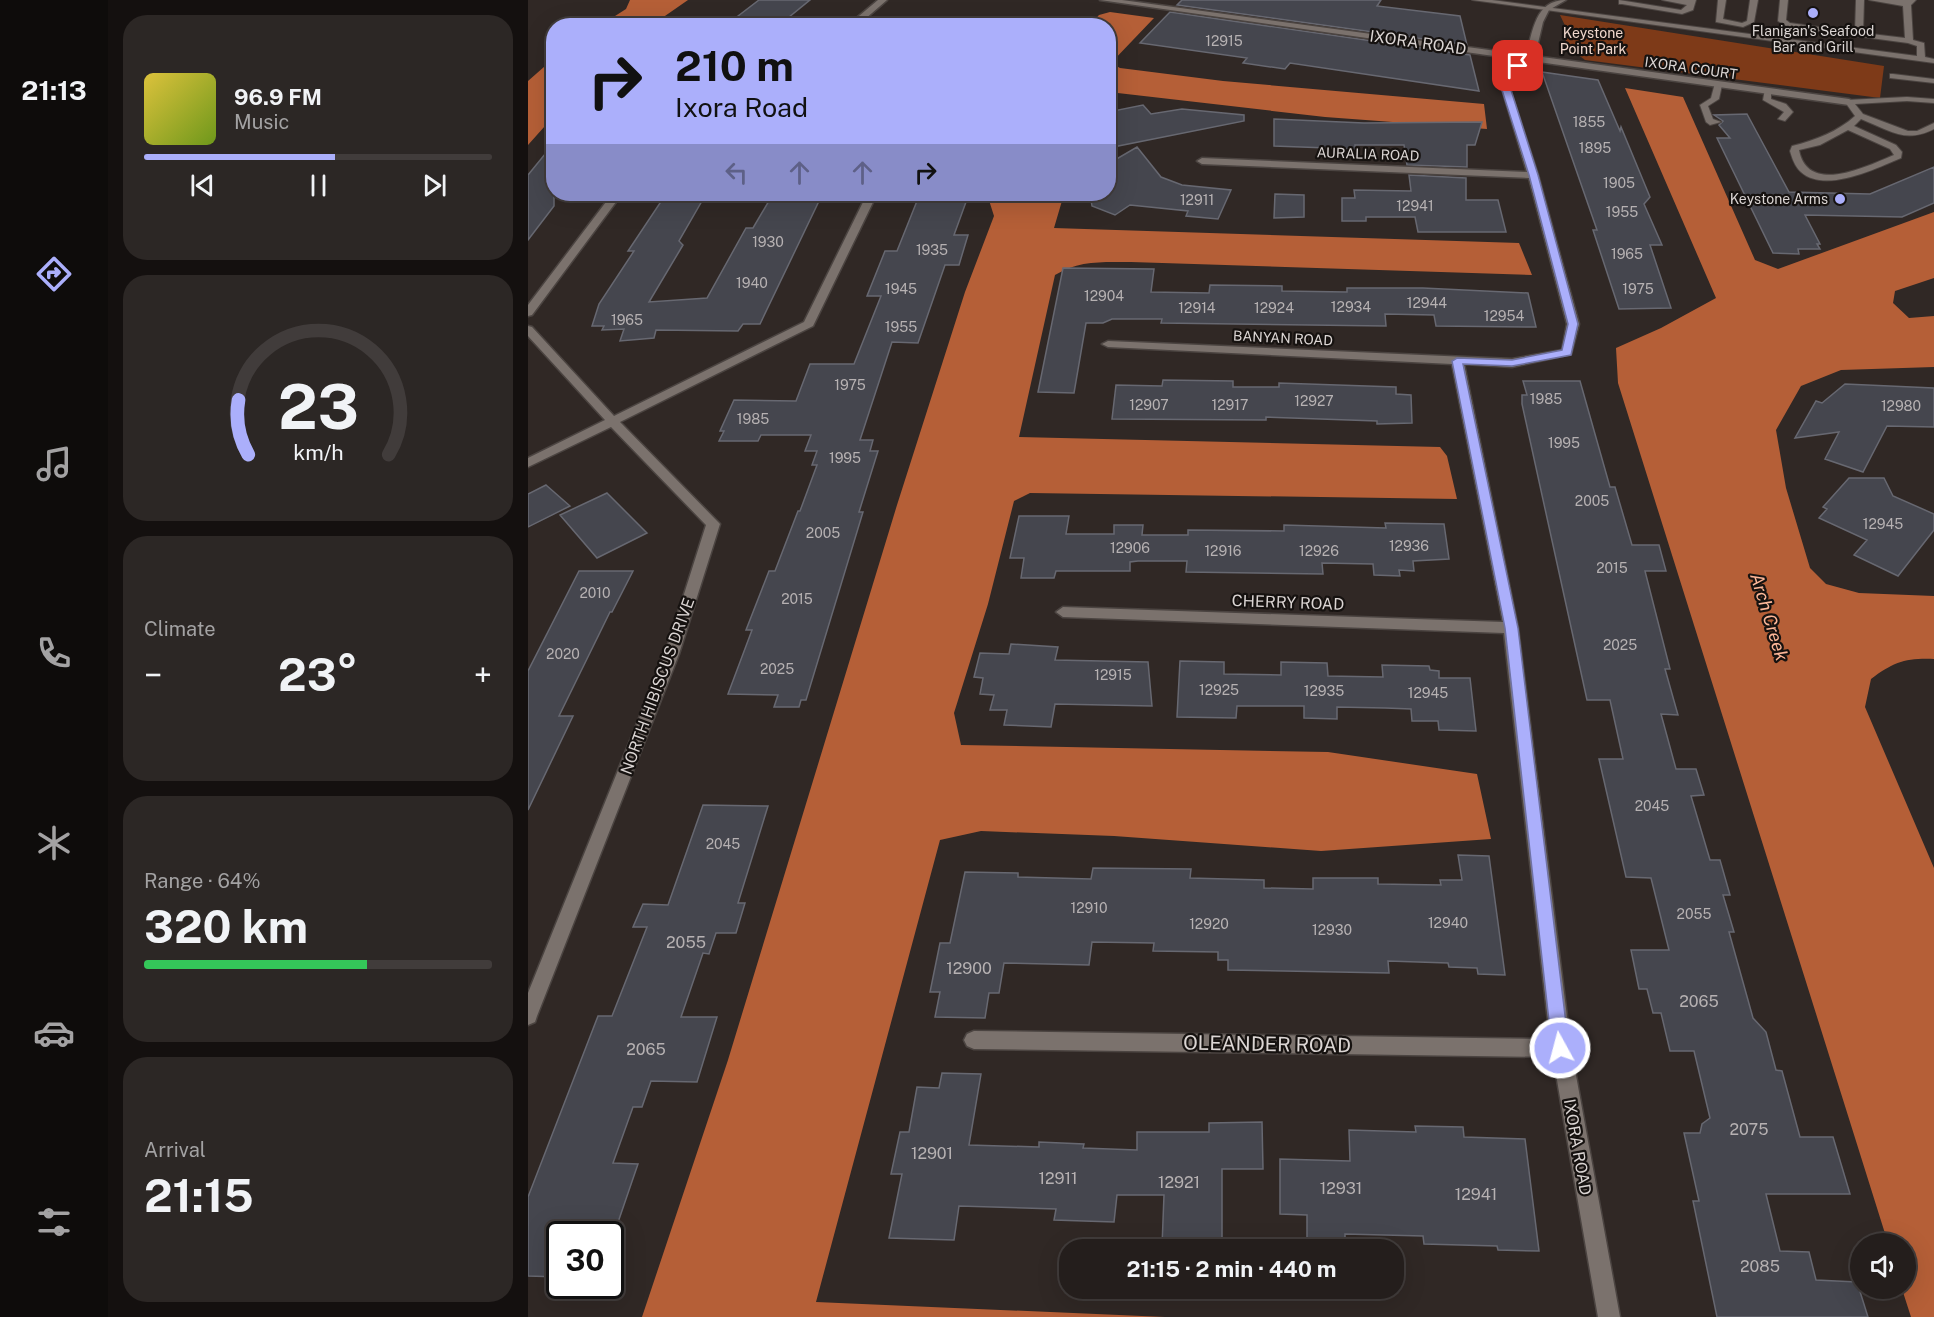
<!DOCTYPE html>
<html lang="en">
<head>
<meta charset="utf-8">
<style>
  body { margin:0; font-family:"Public Sans",sans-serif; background:#2c2725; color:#f1f3f6; height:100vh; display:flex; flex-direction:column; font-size:22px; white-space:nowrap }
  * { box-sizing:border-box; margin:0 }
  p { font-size:20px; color:#a3a2a3 }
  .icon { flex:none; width:33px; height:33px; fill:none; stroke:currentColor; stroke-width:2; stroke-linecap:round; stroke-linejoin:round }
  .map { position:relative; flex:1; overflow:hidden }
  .sheet { display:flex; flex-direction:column; gap:15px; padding:15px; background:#14100f; width:420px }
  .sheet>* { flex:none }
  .banner { position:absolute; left:18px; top:18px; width:570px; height:183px; border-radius:24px; box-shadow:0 6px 24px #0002,0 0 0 2px #413c3b; background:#abaffb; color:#111; overflow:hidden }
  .tools { position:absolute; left:1322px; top:1233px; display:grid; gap:12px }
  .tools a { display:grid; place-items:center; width:66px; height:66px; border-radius:50%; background:#241e1c; box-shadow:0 6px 24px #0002,0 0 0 2px #413c3b; font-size:30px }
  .speed { position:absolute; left:18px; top:1221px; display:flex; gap:12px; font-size:30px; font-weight:700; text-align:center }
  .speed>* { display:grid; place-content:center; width:78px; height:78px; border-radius:50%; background:#241e1c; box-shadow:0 6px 24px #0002,0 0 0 2px #413c3b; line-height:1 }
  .speed .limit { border:3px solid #111; border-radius:9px; background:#fff; color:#111 }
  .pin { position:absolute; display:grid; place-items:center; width:51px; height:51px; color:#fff; margin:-26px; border-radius:12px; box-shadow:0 3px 9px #0006 }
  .me { position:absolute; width:66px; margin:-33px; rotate:353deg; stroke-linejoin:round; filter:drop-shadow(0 0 4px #0008) }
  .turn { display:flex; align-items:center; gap:21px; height:126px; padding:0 30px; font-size:27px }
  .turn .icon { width:78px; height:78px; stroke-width:2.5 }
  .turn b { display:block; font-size:42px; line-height:51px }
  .lanes { display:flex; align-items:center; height:57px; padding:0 30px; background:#0003; justify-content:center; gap:30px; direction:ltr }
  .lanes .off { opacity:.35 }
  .big { font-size:45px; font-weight:700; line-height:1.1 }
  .sheet .widget { flex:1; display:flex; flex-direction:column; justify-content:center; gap:9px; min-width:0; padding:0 21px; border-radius:24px; background:#2c2725 }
  .sheet .dial { align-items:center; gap:0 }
  .dial svg { height:156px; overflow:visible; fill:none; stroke:#413c3b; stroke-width:7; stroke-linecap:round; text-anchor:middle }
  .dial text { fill:#f1f3f6; stroke:none }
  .song { display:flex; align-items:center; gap:18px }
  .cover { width:72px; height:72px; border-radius:9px; background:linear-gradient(135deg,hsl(50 70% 55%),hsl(80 70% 35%)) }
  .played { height:6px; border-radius:3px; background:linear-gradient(90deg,#abaffb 55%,#413c3b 55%) }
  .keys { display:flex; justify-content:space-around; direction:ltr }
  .heat { display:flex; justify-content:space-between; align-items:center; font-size:33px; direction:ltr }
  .charge { height:9px; border-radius:4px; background:linear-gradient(90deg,#34c759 64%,#413c3b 0) }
  .trip { position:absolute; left:531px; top:1239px; width:345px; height:60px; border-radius:24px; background:#241e1c; box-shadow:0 6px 24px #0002,0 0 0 2px #413c3b; font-weight:700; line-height:60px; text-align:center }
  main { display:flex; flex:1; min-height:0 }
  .menu { display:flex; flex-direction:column; width:108px; justify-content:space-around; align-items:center; background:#0e0c0b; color:#a3a2a3 }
  .menu .icon { width:42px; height:42px }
  .menu .current { color:#abaffb }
  .menu b { font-size:27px; color:#f1f3f6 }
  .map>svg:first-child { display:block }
  .green { fill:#7e3a18 }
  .water { fill:#b55f37 }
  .building { fill:#45464e; stroke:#676871; stroke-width:1.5 }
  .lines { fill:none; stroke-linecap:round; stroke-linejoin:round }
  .service-casing { stroke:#4b4441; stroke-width:2 }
  .minor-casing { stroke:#4b4441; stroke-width:3 }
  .service { fill:#7b726d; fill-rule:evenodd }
  .minor { fill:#7b726d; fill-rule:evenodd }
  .route { fill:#abaffb; stroke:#6f72a3; stroke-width:1.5 }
  .poi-dot { fill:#abaffb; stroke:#161210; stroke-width:2 }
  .labels { text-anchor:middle; stroke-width:4.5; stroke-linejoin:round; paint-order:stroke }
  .far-poi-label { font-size:14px; fill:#dbd5d3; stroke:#161210 }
  .far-park-label { font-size:14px; fill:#efd7cc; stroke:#161210 }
  .number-label { font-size:14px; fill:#b6b1b2 }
  .far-street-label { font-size:14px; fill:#dbd5d3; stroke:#161210 }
  .street-label { font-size:16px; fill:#dbd5d3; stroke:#161210 }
  .near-number-label { font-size:16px; fill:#b6b1b2 }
  .water-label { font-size:18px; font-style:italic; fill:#fdb798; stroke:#161210 }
  .near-street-label { font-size:20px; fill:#dbd5d3; stroke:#161210 }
</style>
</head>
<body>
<main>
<nav class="menu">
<b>21:13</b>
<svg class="icon current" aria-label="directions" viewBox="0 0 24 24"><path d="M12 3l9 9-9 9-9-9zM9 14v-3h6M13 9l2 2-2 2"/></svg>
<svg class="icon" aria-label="music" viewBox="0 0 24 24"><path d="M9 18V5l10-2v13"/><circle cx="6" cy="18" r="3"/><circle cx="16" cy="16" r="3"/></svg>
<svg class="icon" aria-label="phone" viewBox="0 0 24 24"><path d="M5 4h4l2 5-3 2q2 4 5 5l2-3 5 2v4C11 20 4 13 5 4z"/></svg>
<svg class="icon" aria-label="climate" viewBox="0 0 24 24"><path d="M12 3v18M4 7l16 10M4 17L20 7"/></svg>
<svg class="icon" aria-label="car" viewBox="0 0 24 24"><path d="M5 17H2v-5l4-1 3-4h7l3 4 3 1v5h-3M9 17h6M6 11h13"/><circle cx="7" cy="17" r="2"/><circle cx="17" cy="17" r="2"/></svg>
<svg class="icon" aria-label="filters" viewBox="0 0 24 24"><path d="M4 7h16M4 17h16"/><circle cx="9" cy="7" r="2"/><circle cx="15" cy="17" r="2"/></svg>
</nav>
<section class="sheet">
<div class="widget">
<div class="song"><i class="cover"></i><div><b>96.9 FM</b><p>Music</p></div></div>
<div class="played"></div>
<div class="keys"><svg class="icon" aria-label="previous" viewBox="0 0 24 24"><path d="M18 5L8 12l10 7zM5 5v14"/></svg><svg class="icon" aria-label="pause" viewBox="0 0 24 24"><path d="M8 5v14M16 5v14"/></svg><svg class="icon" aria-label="next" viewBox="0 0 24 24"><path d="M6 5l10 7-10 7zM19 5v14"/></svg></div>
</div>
<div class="widget dial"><svg viewBox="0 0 100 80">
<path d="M14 69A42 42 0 1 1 86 69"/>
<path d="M14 69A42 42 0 0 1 9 41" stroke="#abaffb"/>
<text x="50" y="56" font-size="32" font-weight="700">23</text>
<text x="50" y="72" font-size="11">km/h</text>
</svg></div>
<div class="widget"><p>Climate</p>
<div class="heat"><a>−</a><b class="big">23°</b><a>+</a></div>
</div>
<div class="widget"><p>Range · 64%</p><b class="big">320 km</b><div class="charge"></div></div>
<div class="widget"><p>Arrival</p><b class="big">21:15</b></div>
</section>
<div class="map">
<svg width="1406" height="1317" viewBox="0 0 1406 1317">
  <rect width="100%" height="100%" fill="#302825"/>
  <path class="green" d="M1032,15l324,51 -4,32 -295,-38 -21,-16 5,-10z"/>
  <path class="water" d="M102,0h58l-36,25h-51l25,-16z
    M582,12l44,6 -43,45 9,5 103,13 261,23 3,25 -162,-12 -216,-25 -1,-66h-19l10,-11z
    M25,59v58l-25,28v-64z
    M1097,88l58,9 72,163 23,9 156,-57v66l-39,13 -2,12 16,15 25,-2v51l-93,3 -40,16 -25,44 10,58 24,80 16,16 33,9 75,3v63c-29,-1 -40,3 -63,20l-6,28 69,161v449h-23l-9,-28 3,-1v-44l-17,-1 -270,-860 -2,-35 45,-20 55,-30z
    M459,194h77l-10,34 465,15 13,32 -401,-13c-28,0 -52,-2 -76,13l-36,162 421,10 7,9 10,43 -427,-6 -16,8 -26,103 -34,109 7,32 367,7 149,22 14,65 -170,12 -207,-15 -133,-5 -41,9 -124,462 349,15h-523l86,-257 169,-555 68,-213 29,-76z"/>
  <path class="building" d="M231,0h51l-32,26h-53z
    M654,0h199l-4,6 83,10 7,29 -290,-40z
    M642,12l300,43 9,36 -189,-28 -5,6 -42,-6 4,-5 -107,-15z
    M1014,72l56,8 22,51 1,-4 29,70 -6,7 18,41h-12l21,63 -52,1 -26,-79h4z
    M615,105l8,9 31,-5 62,6v6l-136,27v-36z
    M1219,114l42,78 81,2 64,-27v36l-32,14 -97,-2 15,29h-3l3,5h-22l1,5 -26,-1 -56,-115h13l-11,-13 4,-4 -9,-6z
    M746,119l90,4 118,-1 -7,23h-8v22l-60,-2 -3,-20h-49v4l-81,-3z
    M26,143v63l-26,34v-65z
    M609,147l24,30 21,8 49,5 -13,29 -32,-3 2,-5 -58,-6 -15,10 -23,-9 -2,-12h18v-30z
    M881,175l57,3v22h32l8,32h-88l-3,-15h-49v4h-24v-23h13l-1,-8 57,1z
    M138,194h40l-27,47 4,4 -34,57 58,-4 39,-70h7l20,-34h45l-2,5h4l-60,125h-17l-5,7 -82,-1 -2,8 -34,3 4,-12 -22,1 2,-4h-12l7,-22 35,-53h-6z
    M747,194l29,1v22l-30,1z
    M389,201l49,1 -12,33h14l-9,30h-14l-27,78 -26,-1 -32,98h13l-3,11h8l-19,61h4l-57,188h-5l-2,7h-25l4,-12 -50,-1 24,-64h-6l23,-59h6l23,-60h2l17,-46h-5l5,-14h-12l6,-16h-50l-3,6h-39l5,-10h-4l14,-31 62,1 14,-37h44l27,-68h-14l18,-45h12z
    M535,268l91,1 -3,23 58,1 1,-8 72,1v5l65,1v-4h76l105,5 8,34 -100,-1 -2,-11 -49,-1 1,12 -225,-3 1,-4h-50l-9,4h-17l-12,70 -36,-1z
    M635,380l70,1v6h46v-4l117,4v7l15,1 1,28 -35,1v-3l-111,-4v3l-154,-1 4,-34 46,1z
    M995,381h57l30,106h5l17,58h27l7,26h-21l25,98h-5l13,46 -17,-1 15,55h20l8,26 -13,1 19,64h10l10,35h-7l11,37h-5l24,86 13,14 10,38 6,1 18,66h33l17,57h-84l14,57 29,1 7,28 41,2 11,35h-151l-24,-116h6l-15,-68h16l2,-9 8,-6 -16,-67h-24l-9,-38h-8l-6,-24h-8l-8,-39h38l-18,-72 -25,-1 -27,-118h24l-13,-59h-23l-65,-296v-9h5z
    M1317,384l89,4v39l-47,-1 -24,46 -38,-13 14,-27 -44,6 21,-37 6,2z
    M1321,478h35l9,18 41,18v16l-36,46 -44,-21 13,-15 -48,-22 8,-9 -4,-2z
    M18,485l24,21 -42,21v-33z
    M79,493l40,40 -50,25 -37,-43z
    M491,516h50l-3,18h48v-9h29l-1,10h46v-5l96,1v-6l102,3 -1,-5 59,1 5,35 -36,2 1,10 -15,-1 1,6 -26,-1 -1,-11 -51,-1 1,11 -137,-2 1,-11h-49l-8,1v9h-74l-2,7h-33l3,-20h-14z
    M51,571h54l-21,41h-2l-51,104h14l-45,94v-139z
    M483,644l47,3 -3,13 93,2 4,44 -97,-2 -4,23 -47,-2 3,-15h-17l4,-15 -14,-1 3,-16 -9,-1 6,-24 29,1z
    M652,661l44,1v12l57,1v-13l46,1 1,13 55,1 -1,-12 47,1 1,4 9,1v7h31l6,53 -37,-1 -1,-9h-26l-1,-12 -26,-1 -48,-1v12l-33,-1v-12h-67l-1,12 -59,-1z
    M175,805l65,1 -30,97h7l-9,30h-20l-7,21 -6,-1 -22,64h36l-20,65 -46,-1 -9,26h-9l-20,56 25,1 -24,70h-54v43l-32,-1v-79l70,-181h14l35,-89h-14l10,-23 25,1z
    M930,855l31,1 16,119 -27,-1 -1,-6 -28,-1 -1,-4 -60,-2 1,12 -161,-3v-10h-10v-8l-65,-1 1,-8 -62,-1 -3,23 -85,-2 -5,30h-10l-4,25 -50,-1 5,-25h-10l10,-49h10l15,-71 53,1v4l73,2 2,-11 98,1 -1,9 74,2v8l49,1v-11h65v6l63,1 -1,-5h22z
    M414,1073l39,1 -12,71 70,2v-5l45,2 -1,4 54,2v-18h72v-9l53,-1 1,47h-41v78l-60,-1 2,-51h-47l-3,27 -60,-2 2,-11 -97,-3 -5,34 -65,-2 13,-64h-11l9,-42h9l8,-45 22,1z
    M887,1126l48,1 1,10 61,2 14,112 -41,-1 -1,-4 -73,-2 -1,-8 -78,-2v15l-38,-1v-33l-27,-1v-55l70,2 -1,-31 67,2z"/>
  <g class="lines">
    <g class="service-casing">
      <path id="service" d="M944,0h20l425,56v-10l-9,-3 -120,-16 -10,-6 2,-21h8l-2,20 4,3 65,9 1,-32h8l-1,33 42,5 -2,-32 -34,-6h47l-5,5 2,35 11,3 1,14 9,2v4z
        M1091,0l62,10 6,-5 -25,-5h34l-3,10 -11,4 -60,-10h-3z
        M1190,0h8l-3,19 19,4 5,-2 3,-21h8l-4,22 -11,5 -27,-5z
        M1365,74l41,5v4l-44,-5v-4z
        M1187,83l7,2 -3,14 -11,7 5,13 8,3 -11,3 -4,-3 -6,-17 11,-7z
        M1237,89h6v10l15,5 7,8 -8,9 -7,-2 6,-7 -21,-12z
        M1379,97l27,2v4l-27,-2 -52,3 8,10 45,17h9l17,-8v6c-29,15 -45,1 -73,-10l-7,7 42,19 6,7 -1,6c-24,10 -76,36 -100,14 -6,-5 -9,-14 -11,-21l2,-5c24,-6 45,-14 63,-30l-10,-14 1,-2zM1320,130l42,19 4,6c-27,11 -86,41 -95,-5l21,-5z"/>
    </g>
    <g class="minor-casing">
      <path id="minor" d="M350,0h9l-30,26h-10z
        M572,0h22l404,55c7,-24 9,-55 40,-55l-17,10 -6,12 -8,34 314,43 5,3 -5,3 -318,-44 -9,7 -12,21 28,86 41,149 -8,30 -59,13 -48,-3 54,264 53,420 49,269h-22l-45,-260 -579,-8 -7,-3 -3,-6 3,-6 7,-3 576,8 -46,-406 -441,-16 -7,-5 7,-5 440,15 -51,-258 -344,-17 -6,-3 6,-3 404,18 50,-9 5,-26 -38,-146 -327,-14 -5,-3 5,-3 325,14 -25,-83 12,-23 8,-6z
        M84,194h10l-90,121 -4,1v-11z
        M339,194h10l-64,132 -193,96 100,102 -41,130 -142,362 -2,6 -7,3v-32l137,-339 41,-129 -95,-98 -83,40v-9l77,-38 -77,-84v-10l4,1 82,89 190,-94z"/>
    </g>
    <use href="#service" class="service"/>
    <use href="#minor" class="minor"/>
  </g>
  <path class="route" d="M988,64l6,2 -11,24 27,85 40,149 -7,31 -59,11 -49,-2 55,264 51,420 -2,6 -7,2 -6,-2 -2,-6 -47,-420 -53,-267 5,-3 55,2 50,-10 6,-26 -39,-149 -27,-85z"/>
  <g class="poi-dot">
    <circle cx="1285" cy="13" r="6"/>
    <circle cx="1312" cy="199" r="6"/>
  </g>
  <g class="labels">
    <g class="far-poi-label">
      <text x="1285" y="36">Flanigan's Seafood<tspan x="1285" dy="16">Bar and Grill</tspan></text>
      <text x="1300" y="204" text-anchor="end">Keystone Arms</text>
    </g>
    <g class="far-park-label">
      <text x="1065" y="38">Keystone<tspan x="1065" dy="16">Point Park</tspan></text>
    </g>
    <g class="number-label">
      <text x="696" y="46">12915</text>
      <text x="1061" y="127">1855</text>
      <text x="1067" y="153">1895</text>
      <text x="1091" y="188">1905</text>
      <text x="669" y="205">12911</text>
      <text x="887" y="211">12941</text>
      <text x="1094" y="217">1955</text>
      <text x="240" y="247">1930</text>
      <text x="404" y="255">1935</text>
      <text x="1099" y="259">1965</text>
      <text x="224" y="288">1940</text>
      <text x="373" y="294">1945</text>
      <text x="1110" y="294">1975</text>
      <text x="576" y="301">12904</text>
      <text x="899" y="308">12944</text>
      <text x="823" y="312">12934</text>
      <text x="669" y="313">12914</text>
      <text x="746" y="313">12924</text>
      <text x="976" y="321">12954</text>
      <text x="99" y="325">1965</text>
      <text x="373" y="332">1955</text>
      <text x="322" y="390">1975</text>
      <text x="1018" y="404">1985</text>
      <text x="786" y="406">12927</text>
      <text x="621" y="410">12907</text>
      <text x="702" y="410">12917</text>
      <text x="1373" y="411">12980</text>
      <text x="225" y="424">1985</text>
      <text x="1036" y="448">1995</text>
      <text x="317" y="463">1995</text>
      <text x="1064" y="506">2005</text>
      <text x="1355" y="529">12945</text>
      <text x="295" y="538">2005</text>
      <text x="881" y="551">12936</text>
      <text x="602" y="553">12906</text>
      <text x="695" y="556">12916</text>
      <text x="791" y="556">12926</text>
      <text x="1084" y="573">2015</text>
      <text x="67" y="598">2010</text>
      <text x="269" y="604">2015</text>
      <text x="1092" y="650">2025</text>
      <text x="35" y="659">2020</text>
      <text x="249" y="674">2025</text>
      <text x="585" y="680">12915</text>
      <text x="691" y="695">12925</text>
      <text x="796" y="696">12935</text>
      <text x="900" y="698">12945</text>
      <text x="1124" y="811">2045</text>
      <text x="195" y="849">2045</text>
      <text x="561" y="913">12910</text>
      <text x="1166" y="919">2055</text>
      <text x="920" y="928">12940</text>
      <text x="681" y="929">12920</text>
      <text x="804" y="935">12930</text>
    </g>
    <g class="far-street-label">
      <text transform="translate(1163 68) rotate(8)" y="5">IXORA COURT</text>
      <text transform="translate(840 154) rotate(2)" y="5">AURALIA ROAD</text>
      <text transform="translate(755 338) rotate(3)" y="5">BANYAN ROAD</text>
    </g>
    <g class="street-label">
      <text transform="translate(890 42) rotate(8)" y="6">IXORA ROAD</text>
      <text transform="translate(760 602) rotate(2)" y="6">CHERRY ROAD</text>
      <text transform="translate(129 686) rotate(-70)" y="6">NORTH HIBISCUS DRIVE</text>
      <text transform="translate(1050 1147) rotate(80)" y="6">IXORA ROAD</text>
    </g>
    <g class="near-number-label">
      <text x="158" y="948">2055</text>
      <text x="441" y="974">12900</text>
      <text x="1171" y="1007">2065</text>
      <text x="118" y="1055">2065</text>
      <text x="1221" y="1135">2075</text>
      <text x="404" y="1159">12901</text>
      <text x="530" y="1184">12911</text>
      <text x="651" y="1188">12921</text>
      <text x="813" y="1194">12931</text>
      <text x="948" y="1200">12941</text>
      <text x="1232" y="1272">2085</text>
    </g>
    <g class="water-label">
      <text transform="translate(1241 617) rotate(73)" y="6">Arch Creek</text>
    </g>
    <g class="near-street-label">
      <text transform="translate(739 1044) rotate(1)" y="7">OLEANDER ROAD</text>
    </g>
  </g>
</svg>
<div class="tools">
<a><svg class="icon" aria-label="sound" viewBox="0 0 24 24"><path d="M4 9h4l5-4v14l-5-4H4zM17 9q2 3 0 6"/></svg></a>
</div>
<div class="speed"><div class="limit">30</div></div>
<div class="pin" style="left:990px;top:66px;background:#d93025"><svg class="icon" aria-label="arrive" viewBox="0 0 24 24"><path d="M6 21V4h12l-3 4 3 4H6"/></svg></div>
<svg class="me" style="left:1032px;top:1048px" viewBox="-20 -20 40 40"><circle r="17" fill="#abaffb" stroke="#fff" stroke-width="3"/><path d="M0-11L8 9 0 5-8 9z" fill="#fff"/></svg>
<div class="trip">21:15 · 2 min · 440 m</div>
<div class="banner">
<div class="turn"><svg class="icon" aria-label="right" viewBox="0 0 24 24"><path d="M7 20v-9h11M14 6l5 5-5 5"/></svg><div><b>210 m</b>Ixora Road</div></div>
<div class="lanes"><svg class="icon off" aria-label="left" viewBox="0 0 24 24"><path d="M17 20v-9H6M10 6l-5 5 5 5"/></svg><svg class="icon off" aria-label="ahead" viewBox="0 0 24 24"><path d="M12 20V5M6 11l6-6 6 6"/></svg><svg class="icon off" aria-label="ahead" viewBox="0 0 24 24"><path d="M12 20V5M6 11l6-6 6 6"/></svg><svg class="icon" aria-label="right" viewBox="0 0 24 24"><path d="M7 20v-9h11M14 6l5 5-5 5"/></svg></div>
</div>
</div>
</main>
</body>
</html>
